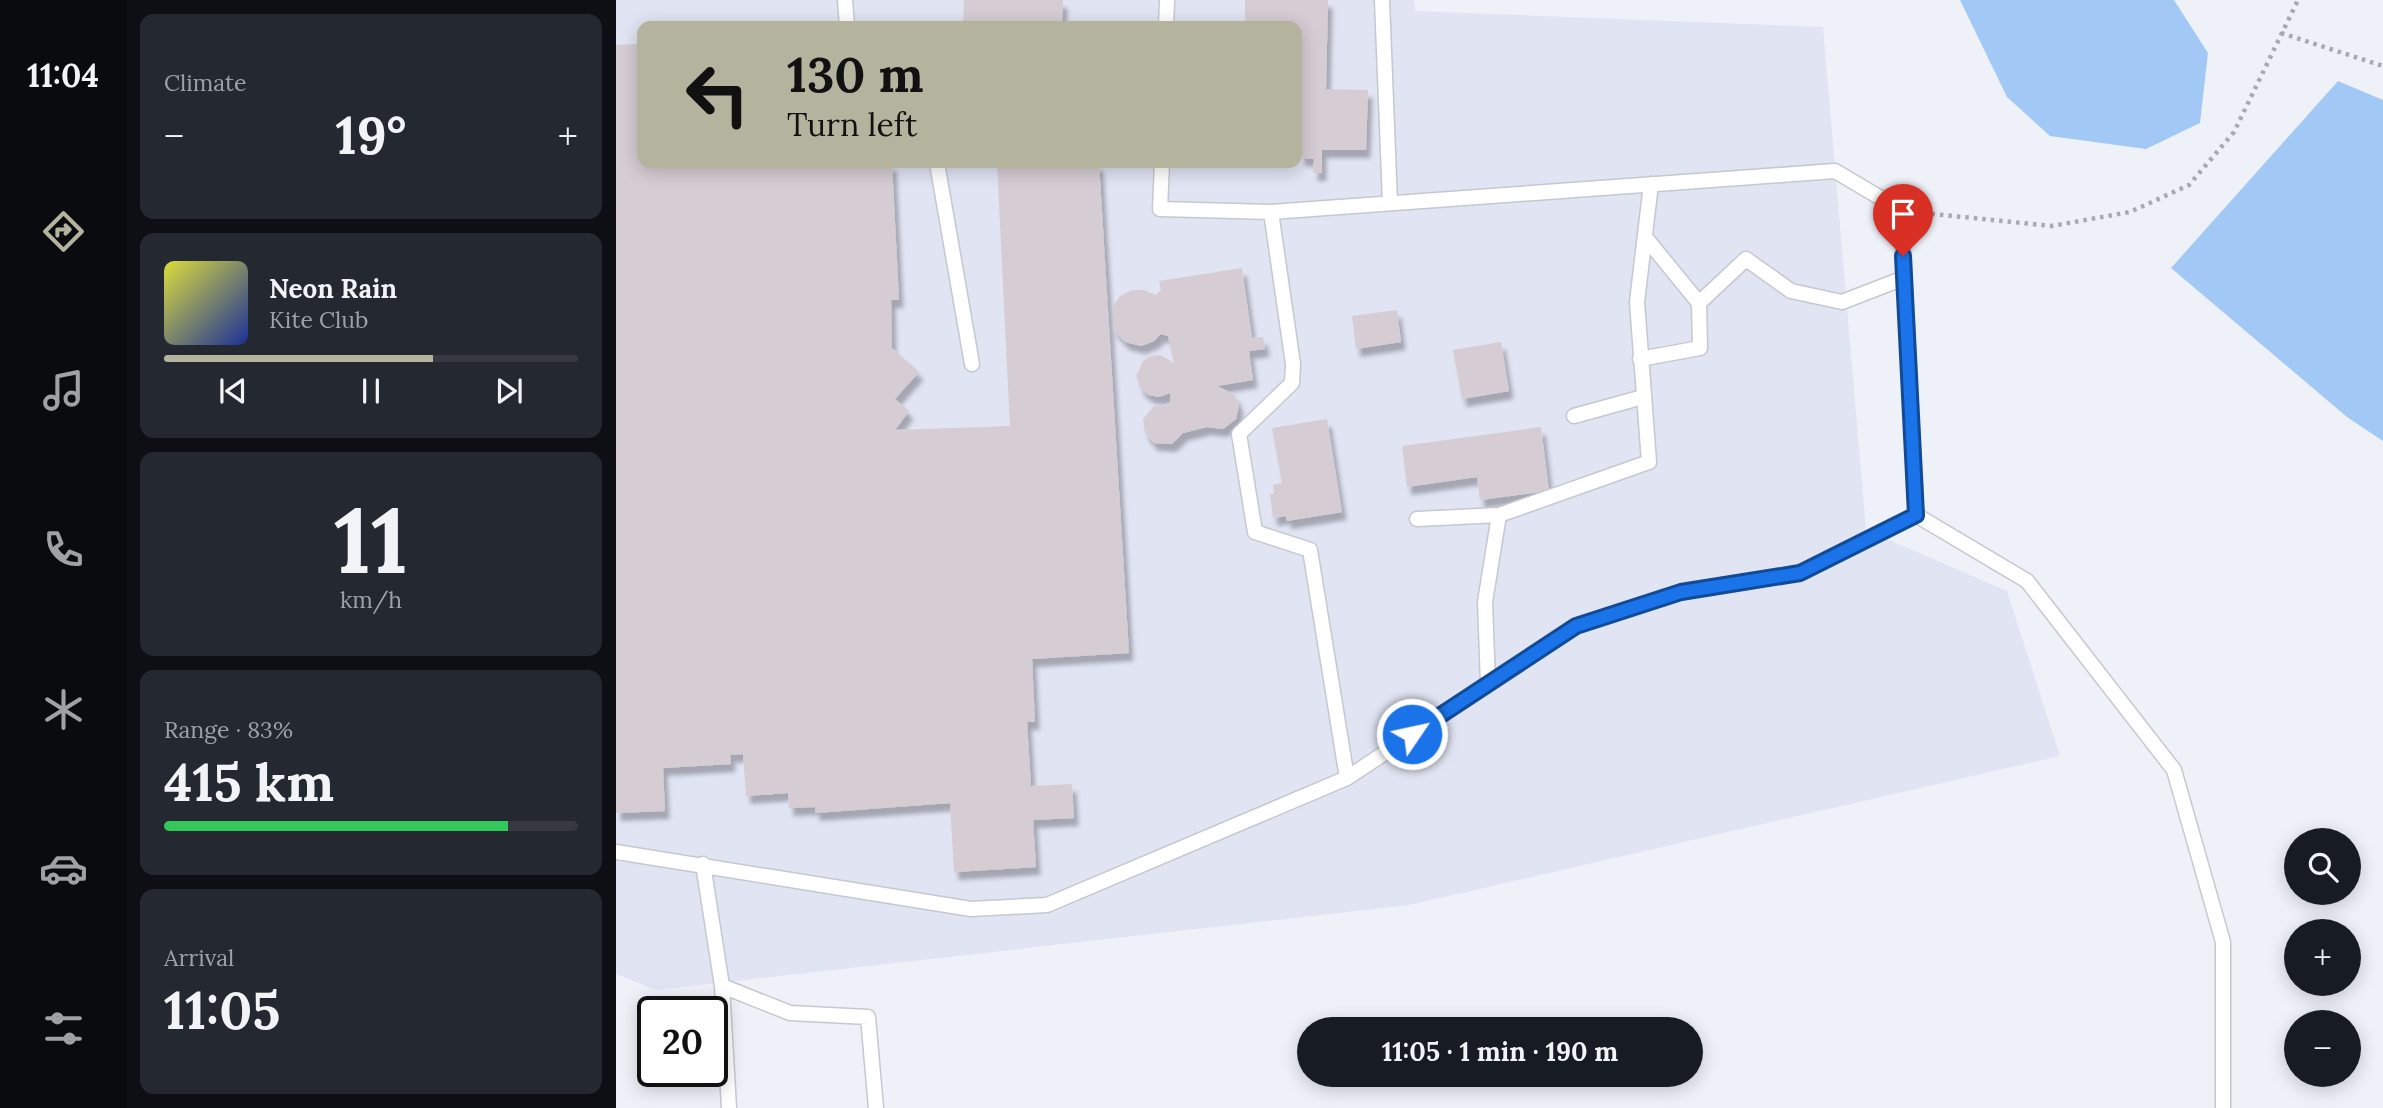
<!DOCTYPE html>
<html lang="en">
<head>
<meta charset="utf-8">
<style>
  body { margin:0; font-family:Lora,serif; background:#242831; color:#f1f3f6; height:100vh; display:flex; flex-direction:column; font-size:26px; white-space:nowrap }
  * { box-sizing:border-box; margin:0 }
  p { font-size:23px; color:#9ea1a6 }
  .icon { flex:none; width:38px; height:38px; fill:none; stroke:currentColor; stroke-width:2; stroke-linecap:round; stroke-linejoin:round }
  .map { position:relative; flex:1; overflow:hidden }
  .sheet { display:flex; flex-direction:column; gap:14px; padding:14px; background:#0d0f14; width:490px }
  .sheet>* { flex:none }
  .guide { position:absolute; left:21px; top:21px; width:665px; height:147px; border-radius:14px; box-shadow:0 4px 18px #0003; background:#b4b39e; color:#111; overflow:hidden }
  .fabs { position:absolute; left:1668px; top:828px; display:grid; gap:14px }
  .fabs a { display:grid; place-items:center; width:77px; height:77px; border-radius:50%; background:#171b24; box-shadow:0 4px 18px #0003; font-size:35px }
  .speed { position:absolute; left:21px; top:996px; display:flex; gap:14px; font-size:35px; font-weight:700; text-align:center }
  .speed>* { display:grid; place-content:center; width:91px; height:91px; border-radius:50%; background:#171b24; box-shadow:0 4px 18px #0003; line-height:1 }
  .speed .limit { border:4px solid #111; border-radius:10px; background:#fff; color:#111 }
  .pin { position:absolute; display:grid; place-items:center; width:60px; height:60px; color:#fff; margin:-72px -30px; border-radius:50% 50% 50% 0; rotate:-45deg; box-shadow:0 0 7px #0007 }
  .pin .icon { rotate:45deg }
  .me { position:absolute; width:77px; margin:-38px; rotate:56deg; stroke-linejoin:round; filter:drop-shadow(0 0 5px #0008) }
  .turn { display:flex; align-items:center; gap:24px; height:147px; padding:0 35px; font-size:32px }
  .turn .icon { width:91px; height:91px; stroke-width:2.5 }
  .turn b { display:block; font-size:49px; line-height:60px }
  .big { font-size:52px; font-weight:700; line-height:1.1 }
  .sheet .widget { flex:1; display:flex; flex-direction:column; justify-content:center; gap:10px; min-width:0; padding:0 24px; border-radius:14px; background:#242831 }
  .sheet .dial { align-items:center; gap:0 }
  .dial b { font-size:91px; line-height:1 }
  .song { display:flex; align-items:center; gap:21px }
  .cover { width:84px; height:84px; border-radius:10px; background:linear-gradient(135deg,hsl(60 70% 55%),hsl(230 70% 35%)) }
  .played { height:7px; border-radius:4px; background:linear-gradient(90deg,#b4b39e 65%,#363941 65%) }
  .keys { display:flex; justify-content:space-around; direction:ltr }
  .heat { display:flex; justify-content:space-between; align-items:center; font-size:38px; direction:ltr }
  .charge { height:10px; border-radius:5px; background:linear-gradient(90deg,#34c759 83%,#363941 0) }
  .trip { position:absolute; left:681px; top:1017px; width:406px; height:70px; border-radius:35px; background:#171b24; box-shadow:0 4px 18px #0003; font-weight:700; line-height:70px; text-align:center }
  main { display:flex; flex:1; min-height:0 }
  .menu { display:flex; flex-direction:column; width:126px; justify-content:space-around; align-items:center; background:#090b0e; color:#9ea1a6 }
  .menu .icon { width:49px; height:49px }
  .menu .active { color:#b4b39e }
  .menu b { font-size:32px; color:#f1f3f6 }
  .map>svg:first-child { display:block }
  .built { fill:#e0e4f3; fill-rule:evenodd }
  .water { fill:#a2c9f5 }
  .building { fill:#d5cdd3; filter:url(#shadow) }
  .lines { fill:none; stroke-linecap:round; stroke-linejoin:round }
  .service-casing { stroke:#c5c8cf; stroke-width:17 }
  .path { stroke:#a7a9af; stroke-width:4.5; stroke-dasharray:3.5 5; stroke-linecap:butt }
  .service { stroke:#fff; stroke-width:14 }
  .route-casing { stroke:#114b97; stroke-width:18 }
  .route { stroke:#1a73e8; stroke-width:12 }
</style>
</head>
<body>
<main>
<nav class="menu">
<b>11:04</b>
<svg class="icon active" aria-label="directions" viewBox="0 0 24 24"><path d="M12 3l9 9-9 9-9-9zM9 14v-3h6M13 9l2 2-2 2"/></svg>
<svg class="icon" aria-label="music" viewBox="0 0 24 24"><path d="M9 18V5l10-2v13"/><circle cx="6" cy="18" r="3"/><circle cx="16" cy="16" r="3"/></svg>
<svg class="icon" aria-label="phone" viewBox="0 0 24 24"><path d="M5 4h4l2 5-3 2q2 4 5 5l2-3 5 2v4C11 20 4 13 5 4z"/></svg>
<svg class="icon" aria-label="climate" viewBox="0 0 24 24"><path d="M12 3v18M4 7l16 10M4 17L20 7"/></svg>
<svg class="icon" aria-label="car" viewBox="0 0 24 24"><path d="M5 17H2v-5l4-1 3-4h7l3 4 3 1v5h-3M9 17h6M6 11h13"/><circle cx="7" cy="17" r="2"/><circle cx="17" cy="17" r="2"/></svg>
<svg class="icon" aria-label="filters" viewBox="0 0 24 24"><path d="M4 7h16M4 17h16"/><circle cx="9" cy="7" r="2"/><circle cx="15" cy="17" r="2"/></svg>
</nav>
<section class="sheet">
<div class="widget"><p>Climate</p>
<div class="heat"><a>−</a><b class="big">19°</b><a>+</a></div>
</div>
<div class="widget">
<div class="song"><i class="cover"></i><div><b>Neon Rain</b><p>Kite Club</p></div></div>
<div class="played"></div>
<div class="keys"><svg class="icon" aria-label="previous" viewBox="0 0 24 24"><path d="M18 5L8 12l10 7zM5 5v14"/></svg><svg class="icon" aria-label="pause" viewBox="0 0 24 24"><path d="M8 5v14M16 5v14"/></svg><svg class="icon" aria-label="next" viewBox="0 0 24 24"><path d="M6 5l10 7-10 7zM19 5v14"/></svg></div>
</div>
<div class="widget dial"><b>11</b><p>km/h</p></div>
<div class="widget"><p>Range · 83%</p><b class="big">415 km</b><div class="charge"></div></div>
<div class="widget"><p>Arrival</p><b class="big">11:05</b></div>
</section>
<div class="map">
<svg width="1767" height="1108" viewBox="0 0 1767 1108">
  <defs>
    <filter id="shadow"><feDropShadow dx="4.5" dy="8" stdDeviation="2" flood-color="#0004"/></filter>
  </defs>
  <rect width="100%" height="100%" fill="#eff1f9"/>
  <path class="built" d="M0,0h798l1,11 408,16 43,503 141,61 53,165 -651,149 -753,85 -40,-16zM26,26h655v137h-655z"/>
  <path class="water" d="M1344,0h214l34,53 -8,70 -54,26 -96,-13 -43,-39z
    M1722,81l45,19v341l-36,-24 -176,-149z"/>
  <path class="building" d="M348,0h99l-1,26h-99z
    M629,0h83l-2,89 42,1 -2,60h-44v23h-9l1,-14 -14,-1v-9h-3v-123h-52z
    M21,44l5,119h250l7,137h-8l1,48 27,24 -24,27 14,12 -14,19 115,-4 -13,-263h102l30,490 -97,6 3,63h-8l4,64 41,-2 2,34 -41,2 3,47 -82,5 -4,-69 -135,10v-6l-26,1 -1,-15 -42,3 -3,-42 -13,1 1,9 -68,4 2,43 -49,2v-768z
    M626,268l10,70 11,-1 2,12 -16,2 4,29 -36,6 18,9 4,11 -3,13 -13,10 -16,-2 -24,6 -11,11 -18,-1 -9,-10 -2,-14 11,-13 17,-2 -1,-11 -11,4 -10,-2 -8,-6 -5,-13 7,-15 8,-5 10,-1 13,8 -6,-27 -7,-2 -7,7 -13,5 -16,-4 -12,-13v-23l7,-10 12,-6h12l12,5 5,-5 -2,-9z
    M781,310l4,32 -45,7 -4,-33z
    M885,342l8,49 -47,8 -9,-49z
    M711,419l15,93 -55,9 -1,-5 -13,2 -3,-24h4l-1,-9 9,-2 -10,-55z
    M925,427l8,64 -69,9 -3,-23 -70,10 -5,-41z"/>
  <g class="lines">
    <g class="service-casing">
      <path id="service" d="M229,0l2,26
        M766,0l8,203
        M550,26l1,-26
        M321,163l35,201
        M546,163l-2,46 111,3 564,-41 66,39 15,305 111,66 147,189 49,172v166
        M655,212l22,152 -1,19 -53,51 16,98 55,18 37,228
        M1083,303l47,-44 45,32 51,11 62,-24
        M1024,359l60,-11 -1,-45 -54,-66
        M958,416l69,-19
        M801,519l82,-4
        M872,684l-3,-82 14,-87 150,-53 -12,-160 14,-118
        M0,852l355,57 76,-4 300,-127 229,-152 105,-34 118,-19 117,-58
        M87,864l19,122 7,122
        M106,986l68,27 78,4 8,91"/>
    </g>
    <path class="path" d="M1665,33l102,33
      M1307,213l129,13 78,-14 59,-27 45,-53 64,-132"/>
    <use href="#service" class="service"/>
  </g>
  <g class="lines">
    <g class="route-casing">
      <path id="route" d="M796,734l164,-108 105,-34 119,-19 116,-58 -13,-259"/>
    </g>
    <use href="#route" class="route"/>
  </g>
</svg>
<div class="fabs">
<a><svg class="icon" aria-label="search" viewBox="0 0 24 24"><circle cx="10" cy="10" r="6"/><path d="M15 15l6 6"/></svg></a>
<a>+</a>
<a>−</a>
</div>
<div class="speed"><div class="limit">20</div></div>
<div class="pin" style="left:1287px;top:256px;background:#d93025"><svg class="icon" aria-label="arrive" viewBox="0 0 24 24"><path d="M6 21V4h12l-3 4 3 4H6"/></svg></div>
<svg class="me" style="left:796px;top:734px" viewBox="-20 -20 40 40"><circle r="17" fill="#1a73e8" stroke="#fff" stroke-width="3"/><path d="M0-11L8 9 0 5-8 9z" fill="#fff"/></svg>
<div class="trip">11:05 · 1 min · 190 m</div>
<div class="guide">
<div class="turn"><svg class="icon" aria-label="left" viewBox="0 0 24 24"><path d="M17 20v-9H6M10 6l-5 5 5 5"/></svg><div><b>130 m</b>Turn left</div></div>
</div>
</div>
</main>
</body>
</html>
